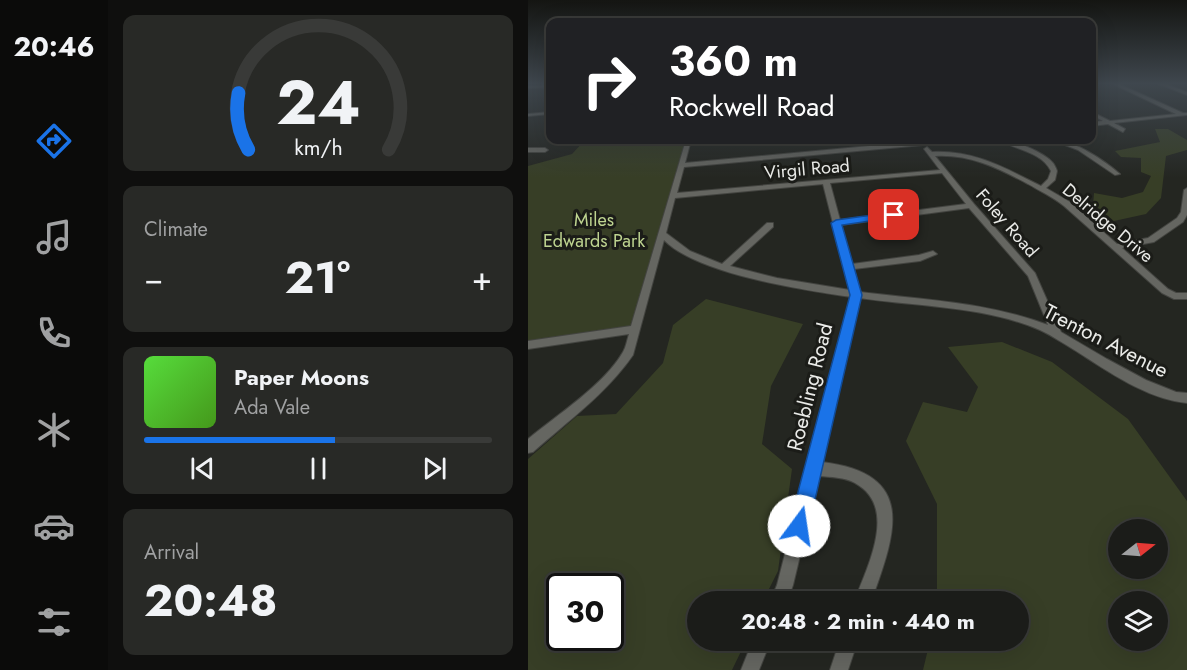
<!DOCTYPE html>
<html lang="en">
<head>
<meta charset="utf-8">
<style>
  body { margin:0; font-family:Jost,sans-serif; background:#282926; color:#f1f3f6; height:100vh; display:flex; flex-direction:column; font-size:22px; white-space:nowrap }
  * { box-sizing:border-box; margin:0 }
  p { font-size:20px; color:#a0a1a2 }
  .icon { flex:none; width:33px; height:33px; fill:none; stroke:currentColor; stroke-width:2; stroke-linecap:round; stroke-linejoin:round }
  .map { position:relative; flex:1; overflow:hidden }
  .side { display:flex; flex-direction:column; gap:15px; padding:15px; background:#0f0f0e; width:420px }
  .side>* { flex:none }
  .hud { position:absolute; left:18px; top:18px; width:550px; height:126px; border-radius:12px; box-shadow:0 6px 24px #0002,0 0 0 2px #393a38; background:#202124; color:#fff; overflow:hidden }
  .needle { width:39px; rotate:73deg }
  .tools { position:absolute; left:580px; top:519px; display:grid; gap:12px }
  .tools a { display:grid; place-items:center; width:60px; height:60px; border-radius:50%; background:#1b1c19; box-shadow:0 6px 24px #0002,0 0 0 2px #393a38; font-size:30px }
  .speed { position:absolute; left:18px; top:573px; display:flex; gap:12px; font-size:30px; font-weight:700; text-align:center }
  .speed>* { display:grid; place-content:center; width:78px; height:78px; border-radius:50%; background:#1b1c19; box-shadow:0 6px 24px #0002,0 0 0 2px #393a38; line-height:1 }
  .speed .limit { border:3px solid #111; border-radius:9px; background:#fff; color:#111 }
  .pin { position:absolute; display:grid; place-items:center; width:51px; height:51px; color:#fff; margin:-26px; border-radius:12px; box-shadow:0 3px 9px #0006 }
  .me { position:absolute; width:66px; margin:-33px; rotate:14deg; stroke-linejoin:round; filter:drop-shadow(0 0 4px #0008) }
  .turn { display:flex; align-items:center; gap:21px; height:126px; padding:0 24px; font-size:27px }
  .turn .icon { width:78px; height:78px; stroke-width:2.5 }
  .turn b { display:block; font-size:42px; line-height:51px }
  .big { font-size:45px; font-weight:700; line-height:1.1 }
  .side .card { flex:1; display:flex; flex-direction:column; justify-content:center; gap:9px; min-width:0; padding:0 21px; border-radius:12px; background:#282926 }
  .side .dial { align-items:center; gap:0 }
  .dial svg { height:156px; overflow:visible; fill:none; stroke:#393a38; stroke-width:7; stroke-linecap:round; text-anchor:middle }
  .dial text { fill:#f1f3f6; stroke:none }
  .song { display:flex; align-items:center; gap:18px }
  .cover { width:72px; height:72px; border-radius:9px; background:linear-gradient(135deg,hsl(110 70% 55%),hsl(100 70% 35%)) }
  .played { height:6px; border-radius:3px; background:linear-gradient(90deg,#1a73e8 55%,#393a38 55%) }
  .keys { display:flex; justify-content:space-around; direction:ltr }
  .heat { display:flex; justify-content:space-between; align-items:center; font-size:33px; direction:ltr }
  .trip { position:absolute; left:159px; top:591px; width:342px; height:60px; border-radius:30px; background:#1b1c19; box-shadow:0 6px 24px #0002,0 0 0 2px #393a38; font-weight:700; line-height:60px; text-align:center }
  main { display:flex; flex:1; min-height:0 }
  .tabs { display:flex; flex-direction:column; width:108px; justify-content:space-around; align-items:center; background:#0b0b0a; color:#a0a1a2 }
  .tabs .icon { width:42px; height:42px }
  .tabs .current { color:#1a73e8 }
  .tabs b { font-size:27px; color:#f1f3f6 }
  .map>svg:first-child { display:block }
  .green { fill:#373e26; fill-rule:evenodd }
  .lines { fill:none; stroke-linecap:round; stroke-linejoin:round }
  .minor-casing { stroke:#434440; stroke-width:2 }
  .minor { fill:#656661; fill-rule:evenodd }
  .route { fill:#1a73e8; stroke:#114b97; stroke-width:1.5 }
  .labels { text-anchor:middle; stroke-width:6; stroke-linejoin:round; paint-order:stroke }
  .far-street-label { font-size:18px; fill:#eaebe8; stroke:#1b1c18 }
  .far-park-label { font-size:18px; fill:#bed490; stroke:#1b1c18 }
  .street-label { font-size:21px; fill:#eaebe8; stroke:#1b1c18 }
</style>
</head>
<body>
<main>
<nav class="tabs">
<b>20:46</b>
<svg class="icon current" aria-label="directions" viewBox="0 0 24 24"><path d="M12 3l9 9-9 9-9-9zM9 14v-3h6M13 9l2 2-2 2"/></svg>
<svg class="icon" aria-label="music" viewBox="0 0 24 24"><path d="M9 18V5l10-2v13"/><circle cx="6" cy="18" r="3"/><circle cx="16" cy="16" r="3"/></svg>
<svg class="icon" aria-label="phone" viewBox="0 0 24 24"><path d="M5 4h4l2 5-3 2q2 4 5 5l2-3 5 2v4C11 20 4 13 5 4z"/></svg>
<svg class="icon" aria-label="climate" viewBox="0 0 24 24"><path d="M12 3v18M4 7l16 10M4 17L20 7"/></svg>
<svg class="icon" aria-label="car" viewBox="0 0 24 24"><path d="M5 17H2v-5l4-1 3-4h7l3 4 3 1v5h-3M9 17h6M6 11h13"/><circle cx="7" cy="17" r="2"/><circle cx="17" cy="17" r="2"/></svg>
<svg class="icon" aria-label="filters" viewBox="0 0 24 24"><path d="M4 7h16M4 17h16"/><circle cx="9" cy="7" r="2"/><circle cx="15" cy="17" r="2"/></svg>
</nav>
<section class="side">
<div class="card dial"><svg viewBox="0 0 100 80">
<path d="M14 69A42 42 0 1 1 86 69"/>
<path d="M14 69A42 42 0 0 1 9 40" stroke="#1a73e8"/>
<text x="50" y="56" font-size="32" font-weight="700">24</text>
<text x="50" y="72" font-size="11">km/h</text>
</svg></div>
<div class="card"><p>Climate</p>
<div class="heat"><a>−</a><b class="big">21°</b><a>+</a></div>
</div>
<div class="card">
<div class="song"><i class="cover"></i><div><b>Paper Moons</b><p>Ada Vale</p></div></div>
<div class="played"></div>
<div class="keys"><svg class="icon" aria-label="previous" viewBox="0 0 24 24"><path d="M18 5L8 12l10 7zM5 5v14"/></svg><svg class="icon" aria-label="pause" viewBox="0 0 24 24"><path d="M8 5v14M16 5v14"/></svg><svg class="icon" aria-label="next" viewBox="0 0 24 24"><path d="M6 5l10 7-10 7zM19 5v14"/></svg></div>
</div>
<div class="card"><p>Arrival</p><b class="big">20:48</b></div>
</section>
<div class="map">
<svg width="659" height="670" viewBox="0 0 659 670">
  <rect width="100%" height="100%" fill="#242621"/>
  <path class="green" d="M627,129h13l19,11v10l-21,6 -5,42 -15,16 -32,7 -21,-15 1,-13 28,5 21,-6 8,-16 -10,-4v-14l-20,-1 -6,-6 45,-9z
    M57,140h103l-52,189 -108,16v-179l44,-12z
    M178,299l97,25 -32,62 -9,58 30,25 -14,102 -15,30 -65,1v38l48,1 -14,29h-204v-211l49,-43 39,-2 47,-51 10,-38zM32,586h50v52h-50z
    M474,342l50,20 76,57 59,82v169h-264l7,-29 88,-1v-38l-81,-1v-97l-31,-63 17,-39 44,10 11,-25 -30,-40zM591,530h39v38h-39zM591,602h39v38h-39z"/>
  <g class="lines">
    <g class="minor-casing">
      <path id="minor" d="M585,84h6l64,29h4v2l-73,8 11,6 -2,3 -15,-8 -16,2v-4l11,-1 -11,-6v-3l18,9 66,-7z
        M631,84h7l21,8v3z
        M22,85v2l-22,1v-2z
        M22,112v2l-22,2v-2z
        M158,140h5l-6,23 238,-22 3,2 -3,2 -239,22 -7,26 263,-23 -16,-21 3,-2 5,5c42,-2 73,16 109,34l7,-7 3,-8c-9,-19 -35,-21 -52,-31 13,-1 45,12 54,23 1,1 4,7 4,8l-2,9 -9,8 24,14 47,42 31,-6 29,-20 4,-6 3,-22 3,-2v27l-4,7 -29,20 -32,6 46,41 8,4h11v6h-13l-12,-6 -98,-87c-11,-9 -24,-15 -36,-22 -30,-16 -58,-30 -93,-28l39,48 61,69 26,59 46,27 39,21 30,12 11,1v10c-40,-4 -78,-31 -111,-52 -12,-7 -23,-15 -36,-21 -56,-24 -120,-23 -180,-32l-38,164c97,12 73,72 49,140h-17c13,-35 45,-95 1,-119 -10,-6 -25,-6 -36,-7l-26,109 -6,17h-17l7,-17 74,-288c-48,-7 -154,-23 -187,-57l-31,115c-27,39 -65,66 -100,97l-5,1v-14c29,-24 76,-54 95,-87 3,-5 4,-12 6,-18l-101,15v-8l103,-15zM414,173l24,31 -126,16 -10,-37zM295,184l27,106 -73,-12 -47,-12 43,-39v-4h-6l-45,41 -32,-13 -24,-18 9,-35zM441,208l59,68 20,49c-60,-23 -125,-25 -188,-33l-6,-23 66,-8 17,-7 -4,-3 -14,4 -67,9 -11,-39z
        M524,140c20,-2 53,21 68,34l-5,1 -37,-25z
        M0,148h17l3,2 -3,2h-17z
        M225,640h18l-12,30h-18z
        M312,640h18l-10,30h-18z"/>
    </g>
    <use href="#minor" class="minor"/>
  </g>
  <linearGradient id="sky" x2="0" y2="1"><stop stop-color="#141512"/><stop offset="0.47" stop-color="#3f474e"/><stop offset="1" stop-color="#3f474e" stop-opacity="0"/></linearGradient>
  <rect width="659" height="178" fill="url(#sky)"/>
  <path class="route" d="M366,212l3,1v4l-55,8 20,70 -53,231 -3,8 -7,2 -7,-2 -3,-8 61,-231 -19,-72 5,-3z"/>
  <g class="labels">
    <g class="far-street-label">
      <text transform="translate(279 169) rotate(-5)" y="6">Virgil Road</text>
      <text transform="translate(479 223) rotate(49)" y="6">Foley Road</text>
      <text transform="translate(580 223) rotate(40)" y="6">Delridge Drive</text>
    </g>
    <g class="far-park-label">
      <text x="66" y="226">Miles<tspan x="66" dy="21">Edwards Park</tspan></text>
    </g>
    <g class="street-label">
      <text transform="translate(578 341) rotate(27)" y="7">Trenton Avenue</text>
      <text transform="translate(282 387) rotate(-76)" y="7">Roebling Road</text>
    </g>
  </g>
</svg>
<div class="tools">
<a><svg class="needle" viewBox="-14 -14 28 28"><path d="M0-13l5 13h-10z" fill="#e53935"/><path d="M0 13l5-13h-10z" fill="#a0a1a2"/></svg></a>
<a><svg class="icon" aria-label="layers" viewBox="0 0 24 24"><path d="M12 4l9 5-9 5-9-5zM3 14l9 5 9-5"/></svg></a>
</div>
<div class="speed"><div class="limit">30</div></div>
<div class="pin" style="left:366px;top:215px;background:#d93025"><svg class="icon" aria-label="arrive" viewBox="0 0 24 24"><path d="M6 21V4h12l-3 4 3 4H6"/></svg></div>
<svg class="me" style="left:271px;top:526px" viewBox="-20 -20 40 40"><circle r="19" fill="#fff"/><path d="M0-13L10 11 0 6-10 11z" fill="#1a73e8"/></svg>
<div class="trip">20:48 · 2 min · 440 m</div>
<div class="hud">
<div class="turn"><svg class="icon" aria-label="right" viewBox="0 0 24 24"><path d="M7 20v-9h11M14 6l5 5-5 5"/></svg><div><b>360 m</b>Rockwell Road</div></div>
</div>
</div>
</main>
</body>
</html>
